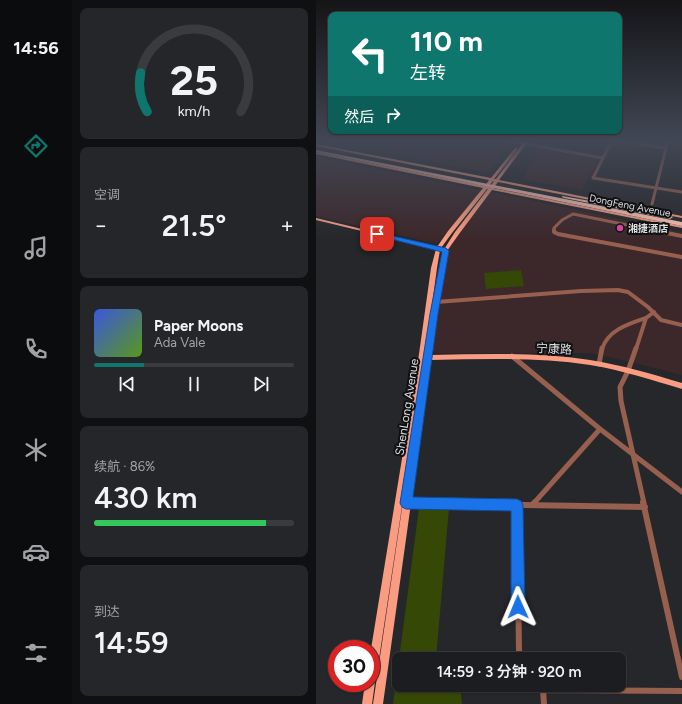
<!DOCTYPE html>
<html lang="zh">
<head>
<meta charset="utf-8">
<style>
  body { margin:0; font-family:Figtree,"Noto Sans SC",sans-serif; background:#252629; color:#f1f3f6; height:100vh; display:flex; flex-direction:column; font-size:15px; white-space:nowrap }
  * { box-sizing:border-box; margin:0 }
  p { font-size:13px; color:#a0a2a5 }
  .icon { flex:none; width:22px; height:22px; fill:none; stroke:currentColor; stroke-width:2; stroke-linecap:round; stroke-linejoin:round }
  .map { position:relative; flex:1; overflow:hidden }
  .side { display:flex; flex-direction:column; gap:8px; padding:8px; background:#0f1012; width:244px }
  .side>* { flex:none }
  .top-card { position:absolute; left:12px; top:12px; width:294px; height:122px; border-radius:8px; box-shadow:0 1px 3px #0004,0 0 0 1px #3a3b3e; background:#0f766e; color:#fff; overflow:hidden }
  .speed { position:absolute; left:12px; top:640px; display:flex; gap:8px; font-size:20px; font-weight:700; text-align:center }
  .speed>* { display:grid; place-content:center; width:52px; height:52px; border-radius:50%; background:#1c1d20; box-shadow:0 1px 3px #0004,0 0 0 1px #3a3b3e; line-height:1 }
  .speed .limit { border:6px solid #d22; background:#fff; color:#111 }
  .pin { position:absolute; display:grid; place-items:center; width:34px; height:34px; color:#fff; margin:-17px; border-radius:8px; box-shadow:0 2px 6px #0006 }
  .me { position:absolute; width:44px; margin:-22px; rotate:359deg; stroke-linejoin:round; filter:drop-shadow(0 0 3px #0008) }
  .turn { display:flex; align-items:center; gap:14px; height:84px; padding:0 16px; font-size:18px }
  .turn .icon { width:52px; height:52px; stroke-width:2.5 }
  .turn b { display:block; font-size:28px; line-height:34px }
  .then { display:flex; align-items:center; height:38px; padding:0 16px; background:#0003; gap:8px; font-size:15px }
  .big { font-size:30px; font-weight:600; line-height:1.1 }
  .side .card { flex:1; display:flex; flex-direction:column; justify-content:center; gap:6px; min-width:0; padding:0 14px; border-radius:8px; background:#252629 }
  .side .dial { align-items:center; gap:0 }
  .dial svg { height:104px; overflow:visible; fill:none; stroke:#3a3b3e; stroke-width:7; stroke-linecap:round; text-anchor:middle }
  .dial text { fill:#f1f3f6; stroke:none }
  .song { display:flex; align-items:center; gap:12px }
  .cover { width:48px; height:48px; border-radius:6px; background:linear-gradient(135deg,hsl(230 70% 55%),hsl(90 70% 35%)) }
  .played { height:4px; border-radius:2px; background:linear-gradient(90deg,#0f766e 25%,#3a3b3e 25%) }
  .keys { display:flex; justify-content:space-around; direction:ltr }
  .heat { display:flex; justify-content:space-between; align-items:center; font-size:22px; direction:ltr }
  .charge { height:6px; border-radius:3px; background:linear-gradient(90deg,#34c759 86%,#3a3b3e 0) }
  .trip { position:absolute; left:76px; top:652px; width:234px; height:40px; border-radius:8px; background:#1c1d20; box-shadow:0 1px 3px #0004,0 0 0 1px #3a3b3e; font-weight:600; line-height:40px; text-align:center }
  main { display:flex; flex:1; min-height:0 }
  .dock { display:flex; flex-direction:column; width:72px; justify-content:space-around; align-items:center; background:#0b0c0d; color:#a0a2a5 }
  .dock .icon { width:28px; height:28px }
  .dock .active { color:#0f766e }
  .dock b { font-size:18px; color:#f1f3f6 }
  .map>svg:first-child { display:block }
  .commercial { fill:#3c282b }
  .green { fill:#354805 }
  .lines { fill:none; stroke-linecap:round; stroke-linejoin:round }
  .minor-far3 { stroke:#975f4e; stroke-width:3 }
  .minor-far2 { stroke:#975f4e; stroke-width:4 }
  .minor-far1 { stroke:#975f4e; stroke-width:5 }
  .minor { stroke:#975f4e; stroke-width:6 }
  .major { fill:#fa9c81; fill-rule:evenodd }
  .highway { fill:#ffc6b5; fill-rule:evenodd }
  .route { fill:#1a73e8; stroke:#114b97 }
  .hotel-dot { fill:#d1479c; stroke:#0f1011; stroke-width:1.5 }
  .labels { text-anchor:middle; stroke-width:4; stroke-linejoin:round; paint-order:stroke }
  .far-street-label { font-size:10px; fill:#dedfe0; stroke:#0f1011 }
  .far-poi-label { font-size:10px; font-weight:bold; fill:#dedfe0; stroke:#0f1011; text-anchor:start }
  .street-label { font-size:12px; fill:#dedfe0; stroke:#0f1011 }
</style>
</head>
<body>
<main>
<nav class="dock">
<b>14:56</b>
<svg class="icon active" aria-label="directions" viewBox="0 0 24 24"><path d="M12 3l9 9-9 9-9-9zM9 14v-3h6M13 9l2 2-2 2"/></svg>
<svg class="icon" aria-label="music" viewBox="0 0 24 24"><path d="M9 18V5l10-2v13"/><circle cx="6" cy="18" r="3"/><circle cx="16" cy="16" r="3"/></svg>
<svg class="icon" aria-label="phone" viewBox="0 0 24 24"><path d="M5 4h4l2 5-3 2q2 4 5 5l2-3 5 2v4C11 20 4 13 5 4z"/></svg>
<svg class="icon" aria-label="climate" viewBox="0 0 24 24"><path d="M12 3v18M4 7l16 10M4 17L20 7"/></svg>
<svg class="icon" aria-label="car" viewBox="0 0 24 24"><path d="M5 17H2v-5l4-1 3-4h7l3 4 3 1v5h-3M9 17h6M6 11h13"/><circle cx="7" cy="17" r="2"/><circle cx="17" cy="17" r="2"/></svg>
<svg class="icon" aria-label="filters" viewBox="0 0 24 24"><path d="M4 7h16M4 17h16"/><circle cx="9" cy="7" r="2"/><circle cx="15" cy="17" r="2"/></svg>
</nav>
<section class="side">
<div class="card dial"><svg viewBox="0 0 100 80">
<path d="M14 69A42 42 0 1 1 86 69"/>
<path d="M14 69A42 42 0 0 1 9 39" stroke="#0f766e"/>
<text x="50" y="56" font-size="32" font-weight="700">25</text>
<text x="50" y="72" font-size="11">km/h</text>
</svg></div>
<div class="card"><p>空调</p>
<div class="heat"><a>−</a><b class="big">21.5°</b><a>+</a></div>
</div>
<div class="card">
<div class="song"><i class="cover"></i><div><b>Paper Moons</b><p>Ada Vale</p></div></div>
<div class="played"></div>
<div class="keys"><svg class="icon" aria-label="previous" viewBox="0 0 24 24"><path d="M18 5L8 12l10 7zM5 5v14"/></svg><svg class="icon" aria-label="pause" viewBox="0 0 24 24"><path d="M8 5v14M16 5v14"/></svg><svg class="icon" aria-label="next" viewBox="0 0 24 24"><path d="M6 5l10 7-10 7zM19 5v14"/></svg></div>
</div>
<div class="card"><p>续航 · 86%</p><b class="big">430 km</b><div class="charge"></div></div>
<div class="card"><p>到达</p><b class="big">14:59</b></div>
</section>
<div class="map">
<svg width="366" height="704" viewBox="0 0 366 704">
  <rect width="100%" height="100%" fill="#26272a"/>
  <path class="commercial" d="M6,140h164l25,4 -22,29z
    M223,149l59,11 -16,30 -60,-11z
    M0,157l165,33 -44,54 -121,-28z
    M175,192l191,40v143l-51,-13 -41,-9h-154l-5,-5 14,-97z"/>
  <path class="green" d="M205,270l3,16 -38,3 -2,-16z
    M103,508h30l-13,151h-37z
    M83,659v26h59l3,9 1,10h-69z"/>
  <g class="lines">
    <path class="minor-far3" d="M296,140l-19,38 89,14
      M297,140l53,8
      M204,143l83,15
      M336,204l16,-64
      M238,231v-3l8,-8 11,-6 84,17"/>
    <path class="minor-far2" d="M238,230v2l4,2 124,23
      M336,230l30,6
      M120,302l145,-11 37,-1 10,2 20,15 13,13 21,5
      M286,349c6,-19 26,-25 44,-31
      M320,349l10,-31 8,-6"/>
    <path class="minor-far1" d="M320,348l-8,23 -8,16 1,14 23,102
      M196,356l88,73 82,63
      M283,364l3,-16
      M90,503h2
      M218,503l66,-74"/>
    <path class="minor" d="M327,502l39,175
      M90,503l239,4
      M201,505l2,146 5,8
      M216,505l3,-3
      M224,685l3,5 1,14
      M227,690l139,1"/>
    <path class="major" d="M183,140h9l14,3 -2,1z
      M209,140h4l-30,40 183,36v2l-184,-36 -5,6 189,38v2l-190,-38 -33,44 -12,17 -16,104c53,-1 107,-3 159,5 31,5 62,14 92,23v6c-30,-9 -61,-19 -92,-24 -53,-8 -106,-6 -159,-5l-48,344h-10l51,-344 -48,319 -1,3 -3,22h-10l3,-21h6v-34l48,-295 12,-86 5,-19 -120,-29v-2l121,29 11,-16 35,-43 -167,-34v-2l169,34 4,-6 -173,-34v-2l175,34 24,-30h2v2l-23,29h2zM177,181h1l-4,6h-2zM171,189h1l-33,43 -12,19 -18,105 12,-88 3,-18h3v-1l-2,-1 11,-15z"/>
    <path class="highway" d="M0,150l366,72v4l-366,-74z
      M246,196l108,19 3,2 -3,2 -106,-21 -2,-1z"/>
  </g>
  <linearGradient id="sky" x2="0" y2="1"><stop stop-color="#151517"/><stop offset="0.59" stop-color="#414755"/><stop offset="1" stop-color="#414755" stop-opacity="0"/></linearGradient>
  <rect width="366" height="239" fill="url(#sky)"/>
  <path class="route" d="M59,232l71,16 3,3 -11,63 -25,183 104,2 4,2 2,4 2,102 -2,5 -5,2 -5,-2 -2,-5v-96l-105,-2 -4,-2 -2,-4 30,-189 12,-62 -67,-17z"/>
  <circle class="hotel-dot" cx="304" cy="228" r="4"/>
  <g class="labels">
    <g class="far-street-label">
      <text transform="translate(314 205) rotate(11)" y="4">DongFeng Avenue</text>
    </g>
    <g class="far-poi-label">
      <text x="312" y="232">湘捷酒店</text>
    </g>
    <g class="street-label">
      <text transform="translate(238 349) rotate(3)" y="4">宁康路</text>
      <text transform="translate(91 407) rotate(-81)" y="4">ShenLong Avenue</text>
    </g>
  </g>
</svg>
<div class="speed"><div class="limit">30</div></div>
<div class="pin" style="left:61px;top:234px;background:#d93025"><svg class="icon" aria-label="arrive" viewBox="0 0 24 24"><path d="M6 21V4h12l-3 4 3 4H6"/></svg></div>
<svg class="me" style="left:202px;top:607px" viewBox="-20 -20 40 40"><path d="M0-17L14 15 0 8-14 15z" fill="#1a73e8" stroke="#fff" stroke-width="4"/></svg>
<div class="trip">14:59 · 3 分钟 · 920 m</div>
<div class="top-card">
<div class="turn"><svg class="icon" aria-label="left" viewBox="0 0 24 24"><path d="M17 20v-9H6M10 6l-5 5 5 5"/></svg><div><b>110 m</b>左转</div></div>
<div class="then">然后<svg class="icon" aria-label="right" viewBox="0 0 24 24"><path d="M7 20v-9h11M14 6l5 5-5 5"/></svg></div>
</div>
</div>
</main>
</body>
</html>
